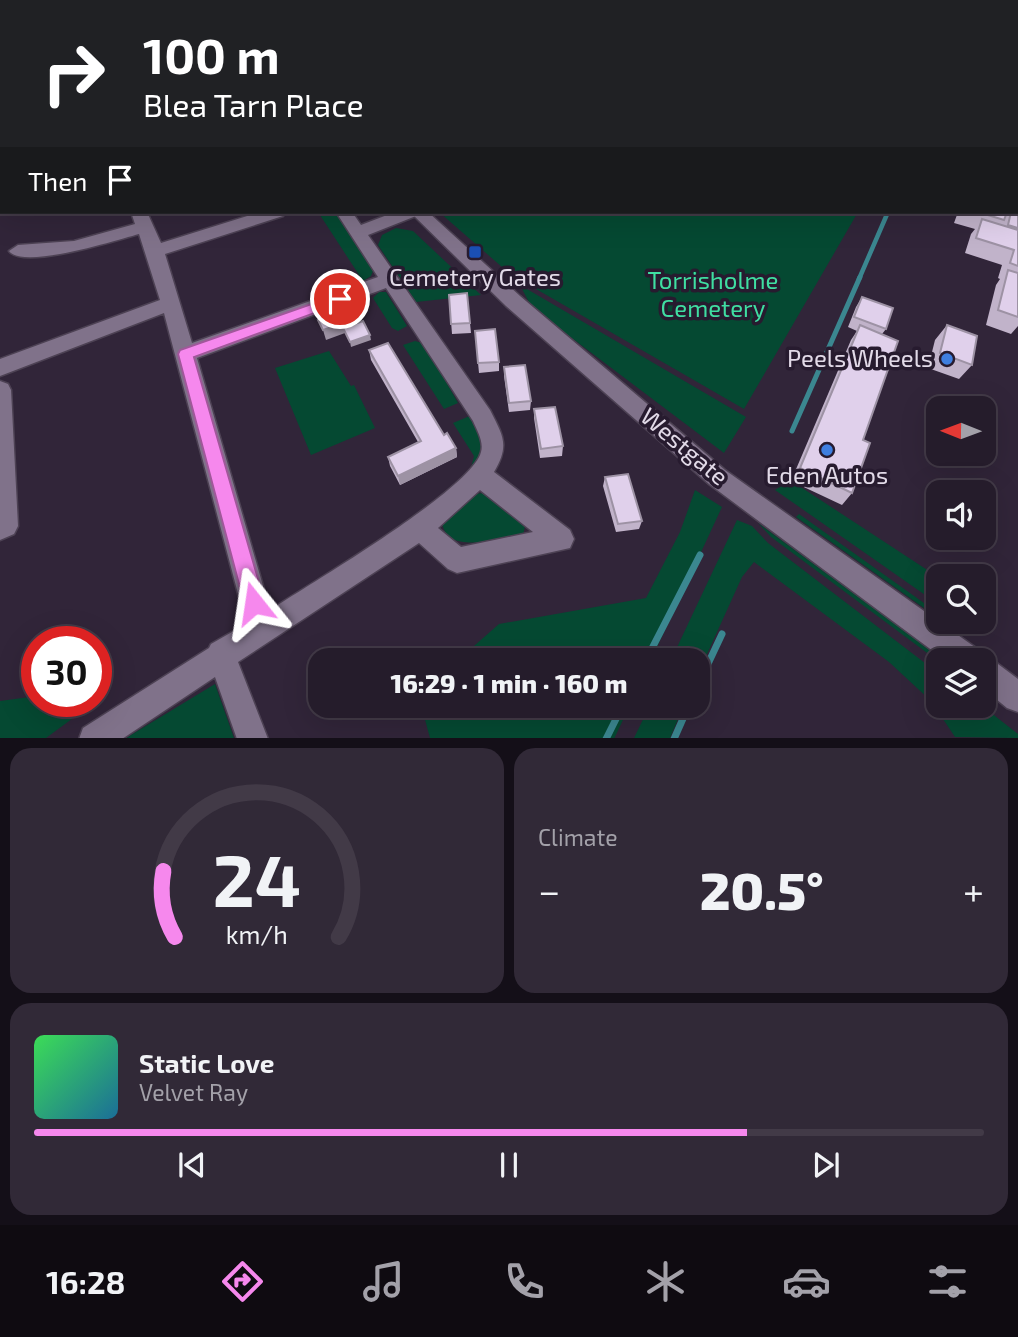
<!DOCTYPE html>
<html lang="en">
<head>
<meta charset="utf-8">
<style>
  body { margin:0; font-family:"Exo 2",sans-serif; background:#312937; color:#f1f3f6; height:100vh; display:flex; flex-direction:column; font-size:26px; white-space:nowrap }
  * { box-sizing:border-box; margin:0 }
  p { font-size:23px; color:#a3a1a9 }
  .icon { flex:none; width:38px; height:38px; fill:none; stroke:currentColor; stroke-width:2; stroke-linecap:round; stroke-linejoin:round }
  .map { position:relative; height:738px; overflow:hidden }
  .details { display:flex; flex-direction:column; gap:10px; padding:10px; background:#140f18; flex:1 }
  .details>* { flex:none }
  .hud { position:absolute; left:0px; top:0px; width:1018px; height:214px; box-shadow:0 7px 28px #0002,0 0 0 2px #423a47; background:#202124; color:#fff; overflow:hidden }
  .needle { width:46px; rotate:271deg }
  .buttons { position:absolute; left:926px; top:396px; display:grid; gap:14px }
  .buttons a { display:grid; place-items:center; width:70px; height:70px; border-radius:14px; background:#251c2b; box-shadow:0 7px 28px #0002,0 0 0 2px #423a47; font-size:35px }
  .speed { position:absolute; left:21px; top:626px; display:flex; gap:14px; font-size:35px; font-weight:700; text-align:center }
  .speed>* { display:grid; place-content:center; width:91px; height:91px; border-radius:50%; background:#251c2b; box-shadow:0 7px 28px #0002,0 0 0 2px #423a47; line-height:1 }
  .speed .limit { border:10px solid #d22; background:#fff; color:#111 }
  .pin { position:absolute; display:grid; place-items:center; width:60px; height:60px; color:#fff; margin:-30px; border:4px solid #fff; border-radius:50%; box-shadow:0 2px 7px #0007 }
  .me { position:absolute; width:77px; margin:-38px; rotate:345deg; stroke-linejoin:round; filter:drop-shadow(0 0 5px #0008) }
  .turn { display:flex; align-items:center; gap:24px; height:147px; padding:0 28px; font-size:32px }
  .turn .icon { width:91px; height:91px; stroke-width:2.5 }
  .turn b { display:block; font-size:49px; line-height:60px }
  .then { display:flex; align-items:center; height:66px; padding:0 28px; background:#0003; gap:14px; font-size:26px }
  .big { font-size:52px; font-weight:800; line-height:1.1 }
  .details .card { flex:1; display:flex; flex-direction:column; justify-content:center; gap:10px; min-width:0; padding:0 24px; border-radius:21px; background:#312937 }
  .details .dial { align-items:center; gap:0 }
  .dial svg { height:182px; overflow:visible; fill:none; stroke:#423a47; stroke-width:7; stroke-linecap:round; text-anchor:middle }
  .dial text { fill:#f1f3f6; stroke:none }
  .song { display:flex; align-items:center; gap:21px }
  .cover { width:84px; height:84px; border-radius:10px; background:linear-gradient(135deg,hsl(130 70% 55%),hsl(200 70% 35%)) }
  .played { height:7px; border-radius:4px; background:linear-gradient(90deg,#f688ed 75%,#423a47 75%) }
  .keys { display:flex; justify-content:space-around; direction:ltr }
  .heat { display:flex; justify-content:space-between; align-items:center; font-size:38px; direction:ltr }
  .details .tiles { flex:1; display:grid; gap:10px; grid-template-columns:1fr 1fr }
  .card:last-child { grid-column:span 2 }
  .trip { position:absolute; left:308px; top:648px; width:402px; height:70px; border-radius:21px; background:#251c2b; box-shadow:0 7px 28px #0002,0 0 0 2px #423a47; font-weight:800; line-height:70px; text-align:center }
  .tabs { display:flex; height:112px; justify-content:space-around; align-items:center; background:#0f0b11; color:#a3a1a9 }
  .tabs .icon { width:49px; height:49px }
  .tabs .on { color:#f688ed }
  .tabs b { font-size:32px; color:#f1f3f6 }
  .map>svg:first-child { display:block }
  .green { fill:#054932 }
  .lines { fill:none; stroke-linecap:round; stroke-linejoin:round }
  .stream-far2 { stroke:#3b8790; stroke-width:4.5 }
  .stream-far1 { stroke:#3b8790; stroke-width:5 }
  .stream { stroke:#3b8790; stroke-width:7 }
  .street-casing { stroke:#4d4254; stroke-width:3 }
  .secondary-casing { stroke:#4d4254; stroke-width:3 }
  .primary-casing { stroke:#4d4254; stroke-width:3 }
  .street { fill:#80728a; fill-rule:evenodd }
  .secondary { fill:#80728a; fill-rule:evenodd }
  .primary { fill:#bc6e74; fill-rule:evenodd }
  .wall { fill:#c1b3ca }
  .shaded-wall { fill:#9d92a4 }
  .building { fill:#e0d0eb; stroke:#9d92a4; stroke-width:2 }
  .route { fill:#f688ed; stroke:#a0589a; stroke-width:2 }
  .transit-dot { fill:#1a4fb4; stroke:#271b2f; stroke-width:2.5 }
  .shop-dot { fill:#3f7fe0; stroke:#271b2f; stroke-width:2.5 }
  .labels { text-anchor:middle; stroke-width:7; stroke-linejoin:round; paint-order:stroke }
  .poi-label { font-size:24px; fill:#e2dae8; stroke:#271b2f }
  .park-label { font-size:24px; fill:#3fdea2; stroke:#271b2f }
  .street-label { font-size:24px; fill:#e2dae8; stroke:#271b2f }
</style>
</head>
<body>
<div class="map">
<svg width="1018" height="739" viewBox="0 0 1018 739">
  <rect width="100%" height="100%" fill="#312539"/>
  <path class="green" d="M318,212h18l37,59 -2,5 -8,5z
    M439,212h419l-114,197 -234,-135z
    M396,228l17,3 68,64 -65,7 -38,-57 4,-10z
    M520,285l226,132 -22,36 -192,-145z
    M379,292h7l21,34 -9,5 -6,-3 -19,-30z
    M415,341l7,2 6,7 30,53 -14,6 -41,-64z
    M329,351l22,35 3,-1 21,43 -64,27 -36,-87z
    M472,415c9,21 16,35 -1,53l3,-12 -21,-33z
    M790,480l148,97v27l-163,-114z
    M695,490l27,17 -71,153h-193l41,-36 147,-26 34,-66z
    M485,493l41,29 -3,13c-9,5 -19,5 -28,6 -24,2 -51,7 -54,-23l32,-24z
    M799,514l139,99v5l-142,-101z
    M737,520l15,6 16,17 170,130v32h43l37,29v4l-63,-1 -24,-36 -42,-39 -135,-100 -12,15 -44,97v-14h-27z
    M758,523l171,126 14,11 -5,1 -167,-124z
    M215,684l19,54h-108z
    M37,696v6h58l-49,36h-46v-37z
    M421,705h209l-16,34 -184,-1z
    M650,705h34l-14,33h-36z"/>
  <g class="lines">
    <path class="stream-far2" d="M859,279l29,-67"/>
    <path class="stream-far1" d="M792,431l68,-154"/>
    <path class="stream" d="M646,660l54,-105
      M698,685l24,-51
      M606,739l17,-34
      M674,739l15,-34"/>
    <g class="street-casing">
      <path id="street" d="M452,0h20l-21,2z
        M480,0h12l1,2h-11z
        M605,0h14l-2,2z
        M896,0h13l1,2h-12z
        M0,167h2v10h-2z
        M131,212h16l14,31 99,-31h25l-2,4 -118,38 27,89 186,-66 -42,-65h16l9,13 34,-13h23l-2,4 -48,19 122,175c13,26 20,35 4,62l76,58 4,9 -4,9 -113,25 -9,-4 -29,-26 -181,119 30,77h-31l-22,-62 -93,62h-43l4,-11 126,-80 2,-4 35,-20 -82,-311 -164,63v-17l160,-59 -21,-66c-22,6 -116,36 -130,17l9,-6 56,-4 61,-17zM386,288l87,133c4,9 11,21 8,31 -9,37 -173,133 -211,158l-73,-252zM480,490l53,42 -72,15 -23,-19z
        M0,381l8,3 3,6 7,136 -4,8 -14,6z"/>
    </g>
    <g class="secondary-casing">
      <path id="secondary" d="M224,0h21l1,2h-20z
        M0,80h2l-2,9z
        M410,212h18l92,84 205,174 254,180 3,7 12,4 24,18v33l-11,-4 -23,-19v-29h-39l-236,-176 -203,-178z"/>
    </g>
    <g class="primary-casing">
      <path id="primary" d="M155,0h14l-15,2z
        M188,0h19l-20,2z
        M2,46v8l-2,1v-8z"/>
    </g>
    <use href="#street" class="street"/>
    <use href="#secondary" class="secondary"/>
    <use href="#primary" class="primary"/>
  </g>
  <path class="wall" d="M1017,37l1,1v31l-1,1z
    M1017,141h1v39h-1z
    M1018,185v141l-7,8 -25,-9 10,-40 4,-6 -2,-1 4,-13 -37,-12 6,-19 4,-5 -21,-6 4,-11h59v-26z
    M467,293l4,40 -19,1 -3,-39z
    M862,297l24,32 -4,5 -30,159 -10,12 -51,-24 60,-141 6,-9 -9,-4 8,-20z
    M947,325l25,40 -13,14 -31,-11 7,-28z
    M475,331l24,31v9l-20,2z
    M369,350l87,98 1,9 -57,28 -10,-19 -2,-9 30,-15 -47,-82z
    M504,367l27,34 -1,9 -21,2 -5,-36z
    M534,409l29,37 -1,10 -22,2 -6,-40z
    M605,477l37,44 -3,8 -23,3 -13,-46z"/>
  <path class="shaded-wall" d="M358,318l3,10h-18l2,5 -19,7 -3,-10z
    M370,335l1,5 -20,7 -1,-5z
    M456,448l1,9 -57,28 -2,-9z"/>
  <path class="building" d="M1017,37l1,1v15h-1z
    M1018,188v40l-10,-3 3,-13h6v-19z
    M978,212h29l-3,8z
    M982,219l36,11v36l-8,-3 4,-13 -38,-12z
    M1008,270l10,3v44l-20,-7z
    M467,293l3,30 -19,1 -2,-29z
    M862,297l31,11 -7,21 -32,-12z
    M351,305l7,13 -35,12 -5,-10 15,-5 -2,-3z
    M363,321l7,14 -20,7 -7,-14z
    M860,325l38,16 -35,99 7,3 -18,50 -52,-25z
    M947,325l30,11 -5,29 -32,-12z
    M495,329l4,33 -21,1 -3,-32z
    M388,343l56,92 3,-2 9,15 -58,28 -10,-19 33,-16 -52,-91z
    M525,365l6,36 -22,2 -5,-36z
    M555,407l8,39 -22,3 -7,-40z
    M628,474l14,47 -24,3 -13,-47z"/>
  <path class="route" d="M340,294l5,1 2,4 -2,3 -151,55 71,246 -3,8 -8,3 -7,-3 -3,-8 -66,-249 2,-4z"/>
  <rect class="transit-dot" x="468" y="245" width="14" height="14" rx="3.5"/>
  <g class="shop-dot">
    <circle cx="947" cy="359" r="7"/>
    <circle cx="827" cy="450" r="7"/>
  </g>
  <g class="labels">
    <g class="poi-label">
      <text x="475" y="286">Cemetery Gates</text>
      <text x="933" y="367" text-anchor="end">Peels Wheels</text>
      <text x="827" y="484">Eden Autos</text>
    </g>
    <g class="park-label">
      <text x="713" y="289">Torrisholme<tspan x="713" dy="28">Cemetery</tspan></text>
    </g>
    <g class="street-label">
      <text transform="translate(684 447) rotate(40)" y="8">Westgate</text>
    </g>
  </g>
</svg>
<div class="buttons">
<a><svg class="needle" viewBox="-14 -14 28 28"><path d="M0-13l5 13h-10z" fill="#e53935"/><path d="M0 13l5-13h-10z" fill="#a3a1a9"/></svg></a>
<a><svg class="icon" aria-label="sound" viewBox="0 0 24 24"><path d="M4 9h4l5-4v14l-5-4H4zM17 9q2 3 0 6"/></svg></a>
<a><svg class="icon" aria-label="search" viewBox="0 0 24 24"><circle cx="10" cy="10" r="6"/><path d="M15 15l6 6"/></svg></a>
<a><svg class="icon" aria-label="layers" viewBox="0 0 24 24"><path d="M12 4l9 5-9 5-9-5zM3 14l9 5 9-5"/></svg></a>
</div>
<div class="speed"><div class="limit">30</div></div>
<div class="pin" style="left:340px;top:299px;background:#d93025"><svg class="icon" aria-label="arrive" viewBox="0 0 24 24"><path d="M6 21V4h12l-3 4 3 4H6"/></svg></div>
<svg class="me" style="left:254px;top:603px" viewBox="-20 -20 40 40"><path d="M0-17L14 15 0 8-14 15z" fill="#f688ed" stroke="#fff" stroke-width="4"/></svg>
<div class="trip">16:29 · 1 min · 160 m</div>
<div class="hud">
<div class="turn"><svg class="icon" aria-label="right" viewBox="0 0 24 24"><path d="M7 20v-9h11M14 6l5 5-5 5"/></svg><div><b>100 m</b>Blea Tarn Place</div></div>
<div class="then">Then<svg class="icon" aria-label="arrive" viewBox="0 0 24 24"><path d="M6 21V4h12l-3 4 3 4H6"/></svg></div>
</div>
</div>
<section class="details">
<div class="tiles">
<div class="card dial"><svg viewBox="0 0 100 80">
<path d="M14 69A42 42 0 1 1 86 69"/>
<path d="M14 69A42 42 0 0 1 9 40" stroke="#f688ed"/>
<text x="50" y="56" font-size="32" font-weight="700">24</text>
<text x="50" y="72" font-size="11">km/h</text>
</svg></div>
<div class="card"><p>Climate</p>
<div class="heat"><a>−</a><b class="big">20.5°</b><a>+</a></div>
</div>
<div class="card">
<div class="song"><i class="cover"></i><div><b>Static Love</b><p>Velvet Ray</p></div></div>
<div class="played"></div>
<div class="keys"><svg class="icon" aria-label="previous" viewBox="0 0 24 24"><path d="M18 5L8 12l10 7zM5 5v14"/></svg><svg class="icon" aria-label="pause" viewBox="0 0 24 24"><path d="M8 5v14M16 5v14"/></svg><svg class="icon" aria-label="next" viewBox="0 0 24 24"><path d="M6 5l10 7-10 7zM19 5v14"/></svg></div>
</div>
</div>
</section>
<nav class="tabs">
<b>16:28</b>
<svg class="icon on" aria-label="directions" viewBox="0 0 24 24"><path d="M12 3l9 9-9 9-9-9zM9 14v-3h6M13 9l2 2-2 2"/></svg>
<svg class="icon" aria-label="music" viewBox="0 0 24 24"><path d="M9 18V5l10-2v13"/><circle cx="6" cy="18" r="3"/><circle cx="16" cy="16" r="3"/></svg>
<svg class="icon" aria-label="phone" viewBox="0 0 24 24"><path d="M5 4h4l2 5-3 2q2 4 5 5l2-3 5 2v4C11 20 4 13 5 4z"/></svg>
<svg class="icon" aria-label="climate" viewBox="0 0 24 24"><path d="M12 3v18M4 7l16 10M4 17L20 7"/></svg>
<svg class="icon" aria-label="car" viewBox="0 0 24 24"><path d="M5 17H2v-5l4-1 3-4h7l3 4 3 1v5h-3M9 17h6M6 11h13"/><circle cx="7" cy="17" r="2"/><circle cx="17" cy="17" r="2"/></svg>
<svg class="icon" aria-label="filters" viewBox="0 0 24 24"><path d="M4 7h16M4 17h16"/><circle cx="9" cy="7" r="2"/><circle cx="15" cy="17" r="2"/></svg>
</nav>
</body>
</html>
